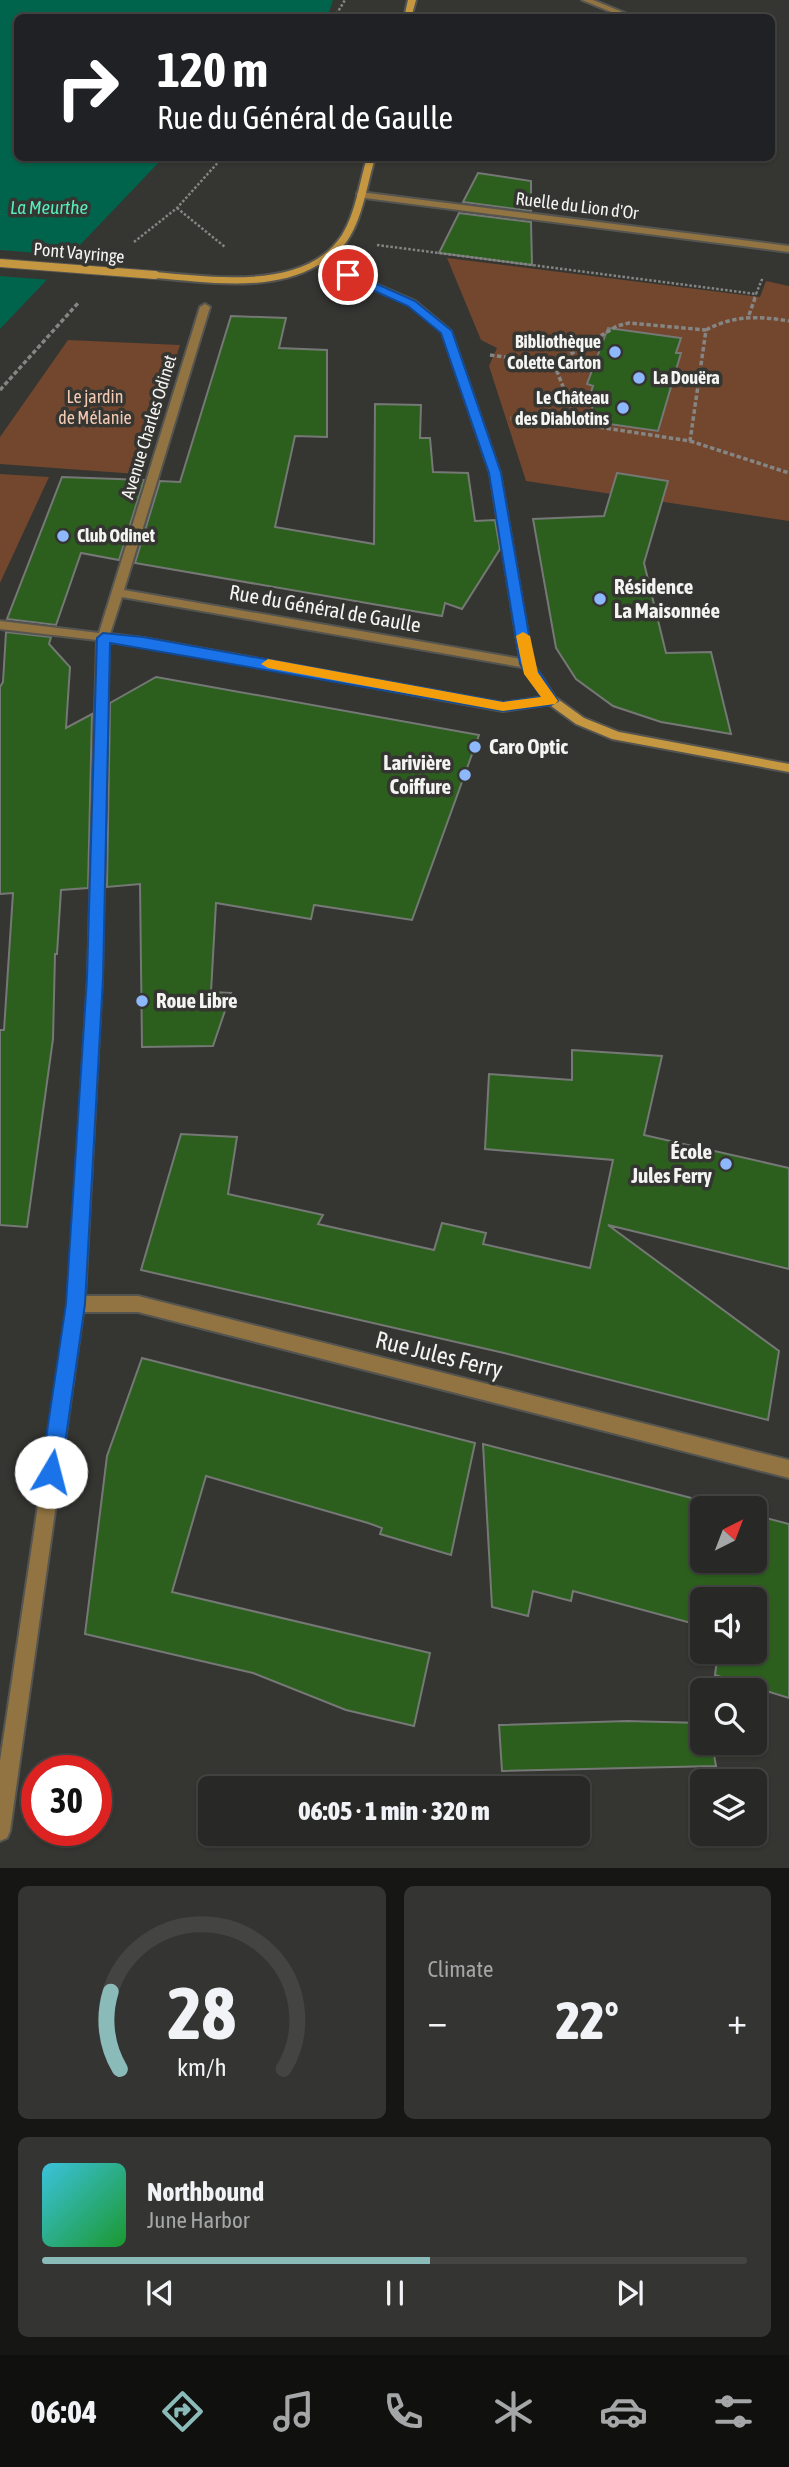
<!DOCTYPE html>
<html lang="en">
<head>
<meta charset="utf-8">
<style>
  body { margin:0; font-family:"Asap Condensed",sans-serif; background:#343432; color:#f1f3f6; height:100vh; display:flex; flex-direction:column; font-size:26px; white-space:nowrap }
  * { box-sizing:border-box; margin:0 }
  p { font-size:23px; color:#a5a6a7 }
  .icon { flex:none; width:38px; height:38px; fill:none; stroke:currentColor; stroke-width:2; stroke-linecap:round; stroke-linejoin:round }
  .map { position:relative; height:1868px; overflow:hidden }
  .panel { display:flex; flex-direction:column; gap:18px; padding:18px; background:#161615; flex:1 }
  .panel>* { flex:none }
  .guide { position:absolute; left:14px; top:14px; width:761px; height:147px; border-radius:10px; box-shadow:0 2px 5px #0004,0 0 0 2px #444443; background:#202124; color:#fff; overflow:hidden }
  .needle { width:46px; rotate:42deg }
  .fabs { position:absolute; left:690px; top:1496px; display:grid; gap:14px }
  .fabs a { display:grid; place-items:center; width:77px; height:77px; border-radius:10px; background:#282826; box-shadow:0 2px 5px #0004,0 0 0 2px #444443; font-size:35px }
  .speed { position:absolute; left:21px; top:1755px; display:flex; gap:14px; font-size:35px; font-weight:700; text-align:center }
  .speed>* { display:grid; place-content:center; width:91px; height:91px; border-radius:50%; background:#282826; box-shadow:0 2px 5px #0004,0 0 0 2px #444443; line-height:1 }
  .speed .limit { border:10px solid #d22; background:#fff; color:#111 }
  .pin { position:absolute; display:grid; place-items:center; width:60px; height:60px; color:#fff; margin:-30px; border:4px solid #fff; border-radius:50%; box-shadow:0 2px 7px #0007 }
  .me { position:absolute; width:77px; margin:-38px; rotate:8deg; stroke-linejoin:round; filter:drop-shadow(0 0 5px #0008) }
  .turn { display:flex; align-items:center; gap:24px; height:147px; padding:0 28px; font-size:32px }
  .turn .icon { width:91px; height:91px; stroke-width:2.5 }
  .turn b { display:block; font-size:49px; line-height:60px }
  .big { font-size:52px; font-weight:800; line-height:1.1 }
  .panel .card { flex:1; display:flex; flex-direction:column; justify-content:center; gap:10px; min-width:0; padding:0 24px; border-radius:10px; background:#343432 }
  .panel .dial { align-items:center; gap:0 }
  .dial svg { height:182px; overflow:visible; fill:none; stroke:#444443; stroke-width:7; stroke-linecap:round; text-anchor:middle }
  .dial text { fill:#f1f3f6; stroke:none }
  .song { display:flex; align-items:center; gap:21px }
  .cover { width:84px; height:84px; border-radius:10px; background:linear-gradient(135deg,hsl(190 70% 55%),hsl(130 70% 35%)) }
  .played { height:7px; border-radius:4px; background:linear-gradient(90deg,#8bbbb9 55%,#444443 55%) }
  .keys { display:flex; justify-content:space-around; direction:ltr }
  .heat { display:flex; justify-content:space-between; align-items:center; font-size:38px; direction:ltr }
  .panel .tiles { flex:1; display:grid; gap:18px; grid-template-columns:1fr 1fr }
  .card:last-child { grid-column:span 2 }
  .trip { position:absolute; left:198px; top:1776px; width:392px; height:70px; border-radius:10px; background:#282826; box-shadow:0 2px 5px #0004,0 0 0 2px #444443; font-weight:800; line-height:70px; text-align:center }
  .dock { display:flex; height:112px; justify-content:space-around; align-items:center; background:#10100f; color:#a5a6a7 }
  .dock .icon { width:49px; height:49px }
  .dock .on { color:#8bbbb9 }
  .dock b { font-size:32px; color:#f1f3f6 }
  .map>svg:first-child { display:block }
  .green { fill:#72472e }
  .water { fill:#00634b }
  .pier { fill:#353532 }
  .building { fill:#2c5f1e; stroke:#757875; stroke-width:2 }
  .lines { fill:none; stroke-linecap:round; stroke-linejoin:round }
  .lane-casing { stroke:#545451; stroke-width:4 }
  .street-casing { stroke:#545451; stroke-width:4 }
  .secondary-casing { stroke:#545451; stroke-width:4 }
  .path-far1 { stroke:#858583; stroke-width:2.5; stroke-dasharray:2.5 2; stroke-linecap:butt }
  .path { stroke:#858583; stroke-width:3.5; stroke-dasharray:4.5 2.5; stroke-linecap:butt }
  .lane { fill:#917442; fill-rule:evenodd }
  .street { fill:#917442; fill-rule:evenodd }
  .secondary { fill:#c59741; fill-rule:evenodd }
  .secondary-bridge-casing { stroke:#545451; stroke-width:10; stroke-linecap:butt }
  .secondary-bridge { stroke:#c59741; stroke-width:8 }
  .route { fill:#1a73e8; stroke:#114b97; stroke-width:2 }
  .slow { fill:#f59e0b }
  .poi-dot { fill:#8db9fc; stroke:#353532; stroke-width:2.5 }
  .labels { text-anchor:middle; stroke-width:7; stroke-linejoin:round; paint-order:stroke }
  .far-street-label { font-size:18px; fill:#f4f4f2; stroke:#353532 }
  .far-poi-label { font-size:18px; font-weight:bold; fill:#f4f4f2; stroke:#353532; text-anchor:end }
  .far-park-label { font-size:18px; fill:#f3cab3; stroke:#353532 }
  .far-water-label { font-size:19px; font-style:italic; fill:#57ebbe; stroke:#353532 }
  .poi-label { font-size:21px; font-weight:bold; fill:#f4f4f2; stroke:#353532; text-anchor:start }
  .street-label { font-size:21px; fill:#f4f4f2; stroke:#353532 }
  .near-street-label { font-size:24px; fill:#f4f4f2; stroke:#353532 }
</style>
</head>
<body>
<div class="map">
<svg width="789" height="1869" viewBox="0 0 789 1869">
  <rect width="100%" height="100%" fill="#353532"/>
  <path class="green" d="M447,258l313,39 6,-16 23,5v235l-263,-40 -37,-115 8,-18 -16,-8z
    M68,340l112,5 -43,129 -137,-10v-27z
    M0,474l49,3 -49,106z"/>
  <path class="water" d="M0,0h333l-4,12 -15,6h-296v140h145l-163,171z"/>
  <path class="pier" d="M0,250l74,6 -22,24 -52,-4z"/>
  <path class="building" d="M478,173l53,8v30l-68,-9z
    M459,213l72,9 1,43 -93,-12z
    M231,316l55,2 -7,30 48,2v87l-32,-1 -20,91 99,17 1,-140 46,1 -1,33h10l3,34 35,1 7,48 20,-1 5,29 -38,60 -17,-6 -3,13 -307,-53 25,-82 20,1z
    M608,328l73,10 -5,15h5l-23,78 -49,-7 2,-4 -22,-3 5,-14 -6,-2 5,-15 -6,-2z
    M617,473l51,8 -24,82 22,90 45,-1 20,82 -70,-12 -48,-16 -37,-27 -20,-31 -23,-129 71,-3z
    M62,477l82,3 -25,80 -38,-7 -25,72 -49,-6z
    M6,632l45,5 -2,7 21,23 -4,61 26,-14 -4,174 -27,2 -4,64h-2l-2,85 -26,188 -27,-2v-195h4l9,-137 -13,1v-207l3,-5z
    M156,677l323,58 -67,185 -98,-15 -3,14 -95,-16 -5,89 20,1 -18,53 -71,1 -2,-163 -33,3 3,-184z
    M572,1050l90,6 -18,79 145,33v101l-181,-44 171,126 -11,69 -264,-67 -363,-83 40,-136 56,3 -9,57 95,21 -5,9 116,26 8,-27 44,10 -3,11 107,24 23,-108 -128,-11 4,-75 83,6z
    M142,1358l333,85 -24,112 -71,-21 2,-6 -14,-5 -162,-47 -34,116 258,61 -16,73 -68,-16 -93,-37 -168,-39 22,-178z
    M483,1444l247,64h-28v53h52v-46l35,9v174l-74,-23 3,-23h36v-52h-52v26l-129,-35 -2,10 -38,-10 -5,25 -36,-9z
    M627,1721l75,2v20h10l4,23 -214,5 -3,-46z"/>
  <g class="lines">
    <g class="lane-casing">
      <path id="lane" d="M582,0h11l44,18h-11z"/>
    </g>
    <g class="street-casing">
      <path id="street" d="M360,192l429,54v6l-432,-55v-4z
        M205,304l5,3 -86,283 403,70 6,4 -6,4 -405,-71 -12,37 33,4 360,65 48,-7 6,4 -6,4 -48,7 -360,-65 -34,-4 -7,336 -17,318h53l651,164v18l-651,-166h-55l-73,519 -3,7 -7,3v-80l68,-457 20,-326 9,-338 -97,-11v-8l99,12 101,-326z"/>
    </g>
    <g class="secondary-casing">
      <path id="secondary" d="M408,0h8l-5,18h-7z
        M367,158h8c-11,36 -14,83 -50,104l90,39 36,30 49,142 33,191 22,33 29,21 35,14 170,32v8l-177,-33 -36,-15 -29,-21 -26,-39 -31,-191 -48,-141 -33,-27 -91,-40c-47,28 -111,17 -163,13l-5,-3 5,-3c57,5 151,19 187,-37 14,-23 17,-52 25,-77z"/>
    </g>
    <path class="path-far1" d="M334,18l11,-18
      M177,208l48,39
      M134,242l43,-34 45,-50
      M377,245l379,49 7,-17
      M754,299l2,-5"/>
    <path class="path" d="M749,315l6,-17
      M706,330c28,-15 53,-14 83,-9
      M490,355l64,9 63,-38 12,-3 77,7 -16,111 -98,-15 -9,-3 -9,-9 -64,4
      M554,364l20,50
      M0,390l79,-88
      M690,441l99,32"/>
    <use href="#lane" class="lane"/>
    <use href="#street" class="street"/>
    <use href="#secondary" class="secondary"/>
    <g class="secondary-bridge-casing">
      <path id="secondary-bridge" d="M0,263l155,12"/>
    </g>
    <use href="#secondary-bridge" class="secondary-bridge"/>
  </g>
  <path class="route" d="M344,273h8l63,28 37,30 49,142 33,191 24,37 -7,4 -48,6 -393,-68 -7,335 -18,326 -24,168 -3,8 -7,2 -7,-2 -3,-8 25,-168 21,-326 10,-340 6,-5 40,4 360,65 38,-5 -21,-33 -31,-191 -48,-140 -33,-27 -64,-29z"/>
  <path class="slow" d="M523,632l7,4 8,37 20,28 -3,3 -52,7 -235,-43 -7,-4 7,-5 235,43 38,-5 -17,-23 -8,-38z"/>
  <g class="poi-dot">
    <circle cx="615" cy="352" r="7"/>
    <circle cx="639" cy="378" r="7"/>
    <circle cx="623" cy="408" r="7"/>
    <circle cx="63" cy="536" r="7"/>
    <circle cx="600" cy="599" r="7"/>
    <circle cx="475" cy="747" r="7"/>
    <circle cx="465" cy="775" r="7"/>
    <circle cx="142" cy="1001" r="7"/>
    <circle cx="726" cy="1164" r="7"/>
  </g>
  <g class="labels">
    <g class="far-street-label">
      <text transform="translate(577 206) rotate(7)" y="6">Ruelle du Lion d'Or</text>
      <text transform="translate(79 253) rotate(5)" y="6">Pont Vayringe</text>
      <text transform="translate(149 427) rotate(-73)" y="6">Avenue Charles Odinet</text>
    </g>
    <g class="far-poi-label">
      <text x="601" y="348">Bibliothèque<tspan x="601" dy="21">Colette Carton</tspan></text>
      <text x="653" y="384" text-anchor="start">La Douëra</text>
      <text x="609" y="404">Le Château<tspan x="609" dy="21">des Diablotins</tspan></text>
      <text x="77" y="542" text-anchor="start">Club Odinet</text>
    </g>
    <g class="far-park-label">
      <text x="95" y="403">Le jardin<tspan x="95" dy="21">de Mélanie</tspan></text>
    </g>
    <g class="far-water-label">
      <text x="49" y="214">La Meurthe</text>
    </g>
    <g class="poi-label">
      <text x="614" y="594">Résidence<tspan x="614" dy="24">La Maisonnée</tspan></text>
      <text x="489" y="754">Caro Optic</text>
      <text x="451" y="770" text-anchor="end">Larivière<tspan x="451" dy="24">Coiffure</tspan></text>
      <text x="156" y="1008">Roue Libre</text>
      <text x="712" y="1159" text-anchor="end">École<tspan x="712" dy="24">Jules Ferry</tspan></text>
    </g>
    <g class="street-label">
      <text transform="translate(325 609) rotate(10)" y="7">Rue du Général de Gaulle</text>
    </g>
    <g class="near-street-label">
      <text transform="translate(439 1355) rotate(14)" y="8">Rue Jules Ferry</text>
    </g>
  </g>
</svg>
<div class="fabs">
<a><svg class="needle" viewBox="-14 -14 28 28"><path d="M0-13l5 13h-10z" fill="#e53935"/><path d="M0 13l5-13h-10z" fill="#a5a6a7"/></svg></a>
<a><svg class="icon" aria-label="sound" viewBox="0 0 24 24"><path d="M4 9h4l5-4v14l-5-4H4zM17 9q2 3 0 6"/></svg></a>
<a><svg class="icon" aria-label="search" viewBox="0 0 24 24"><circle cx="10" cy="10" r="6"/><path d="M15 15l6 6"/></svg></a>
<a><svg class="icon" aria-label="layers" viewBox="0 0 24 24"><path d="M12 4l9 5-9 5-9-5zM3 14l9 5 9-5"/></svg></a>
</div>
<div class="speed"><div class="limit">30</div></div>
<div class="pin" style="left:348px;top:275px;background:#d93025"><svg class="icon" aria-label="arrive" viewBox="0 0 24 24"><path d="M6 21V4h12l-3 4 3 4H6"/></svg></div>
<svg class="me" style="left:51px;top:1472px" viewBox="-20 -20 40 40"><circle r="19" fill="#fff"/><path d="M0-13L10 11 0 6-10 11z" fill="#1a73e8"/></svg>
<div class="trip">06:05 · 1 min · 320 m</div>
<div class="guide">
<div class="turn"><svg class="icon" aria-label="right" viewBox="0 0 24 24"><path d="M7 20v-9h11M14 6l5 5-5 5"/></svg><div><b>120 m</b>Rue du Général de Gaulle</div></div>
</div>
</div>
<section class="panel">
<div class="tiles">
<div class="card dial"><svg viewBox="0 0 100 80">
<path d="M14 69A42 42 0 1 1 86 69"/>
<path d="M14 69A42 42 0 0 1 10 35" stroke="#8bbbb9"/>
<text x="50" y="56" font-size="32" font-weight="700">28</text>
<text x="50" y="72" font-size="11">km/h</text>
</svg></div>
<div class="card"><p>Climate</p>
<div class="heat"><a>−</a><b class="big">22°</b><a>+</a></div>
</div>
<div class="card">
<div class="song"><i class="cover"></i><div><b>Northbound</b><p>June Harbor</p></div></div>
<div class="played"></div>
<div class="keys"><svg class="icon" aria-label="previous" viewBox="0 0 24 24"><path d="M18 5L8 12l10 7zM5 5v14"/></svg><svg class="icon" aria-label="pause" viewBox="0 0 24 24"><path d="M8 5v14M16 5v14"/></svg><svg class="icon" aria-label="next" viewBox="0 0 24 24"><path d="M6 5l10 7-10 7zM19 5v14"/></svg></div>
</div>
</div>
</section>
<nav class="dock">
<b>06:04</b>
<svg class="icon on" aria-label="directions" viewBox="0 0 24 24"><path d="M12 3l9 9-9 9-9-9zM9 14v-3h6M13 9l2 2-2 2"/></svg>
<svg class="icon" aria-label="music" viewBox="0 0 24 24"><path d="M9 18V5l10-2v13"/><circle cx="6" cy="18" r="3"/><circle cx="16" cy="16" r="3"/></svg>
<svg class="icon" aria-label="phone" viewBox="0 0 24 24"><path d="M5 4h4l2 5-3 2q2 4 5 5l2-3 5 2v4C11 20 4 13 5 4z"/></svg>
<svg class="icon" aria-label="climate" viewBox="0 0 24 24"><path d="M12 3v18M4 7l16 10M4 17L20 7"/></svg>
<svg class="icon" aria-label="car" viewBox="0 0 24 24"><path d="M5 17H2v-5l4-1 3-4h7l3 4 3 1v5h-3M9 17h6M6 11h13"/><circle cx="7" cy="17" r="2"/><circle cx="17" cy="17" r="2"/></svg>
<svg class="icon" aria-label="filters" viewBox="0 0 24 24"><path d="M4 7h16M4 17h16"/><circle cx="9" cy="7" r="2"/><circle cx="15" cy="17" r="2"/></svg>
</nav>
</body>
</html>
